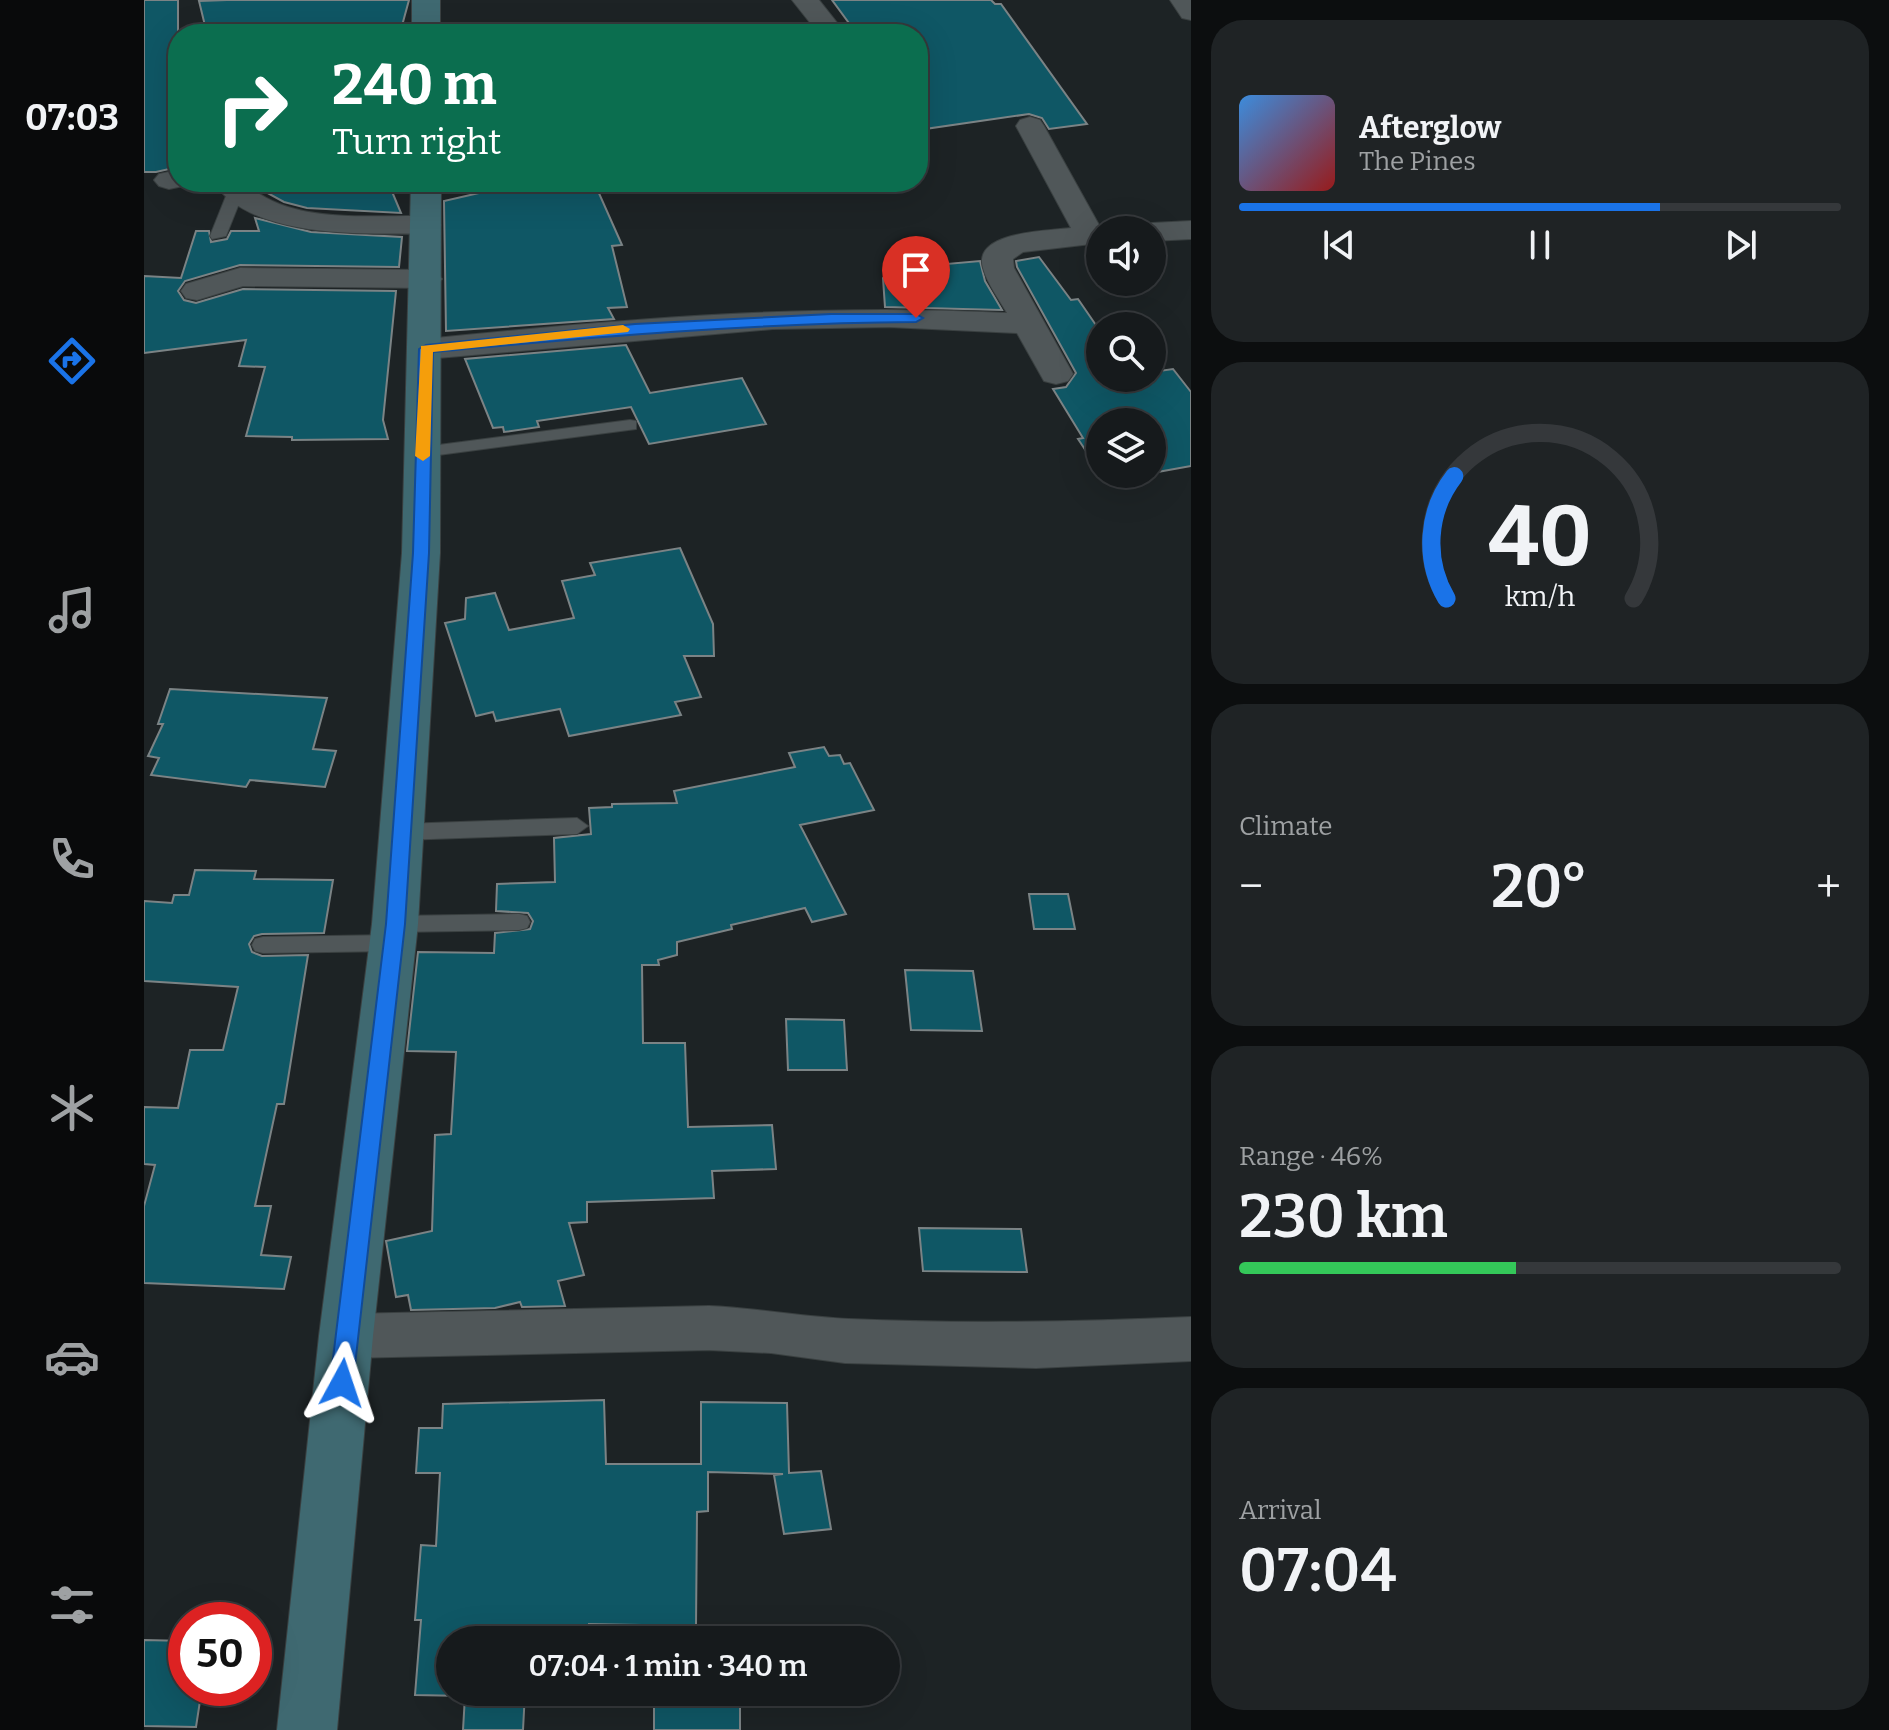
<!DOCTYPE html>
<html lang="en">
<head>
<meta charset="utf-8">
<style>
  body { margin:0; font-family:Bitter,serif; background:#1f2325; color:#f1f3f6; height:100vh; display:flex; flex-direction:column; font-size:30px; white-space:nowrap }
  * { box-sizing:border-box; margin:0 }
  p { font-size:26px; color:#9ea1a3 }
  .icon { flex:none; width:44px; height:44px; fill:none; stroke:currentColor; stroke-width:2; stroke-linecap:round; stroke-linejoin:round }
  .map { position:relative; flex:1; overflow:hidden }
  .panel { display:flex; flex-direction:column; gap:20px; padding:20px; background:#0c0e0f; width:698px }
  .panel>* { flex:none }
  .guide { position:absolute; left:24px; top:24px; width:760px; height:168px; border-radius:32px; box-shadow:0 8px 32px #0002,0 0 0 2px #35383b; background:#0b6e4f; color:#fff; overflow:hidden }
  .buttons { position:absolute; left:942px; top:216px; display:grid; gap:16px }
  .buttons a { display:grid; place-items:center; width:80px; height:80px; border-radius:50%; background:#161a1c; box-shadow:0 8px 32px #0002,0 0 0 2px #35383b; font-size:40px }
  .speed { position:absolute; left:24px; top:1602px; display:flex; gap:16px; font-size:40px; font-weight:700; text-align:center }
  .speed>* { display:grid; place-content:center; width:104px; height:104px; border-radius:50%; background:#161a1c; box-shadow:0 8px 32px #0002,0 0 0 2px #35383b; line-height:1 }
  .speed .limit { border:12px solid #d22; background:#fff; color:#111 }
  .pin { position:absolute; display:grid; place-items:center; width:68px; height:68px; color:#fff; margin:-82px -34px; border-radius:50% 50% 50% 0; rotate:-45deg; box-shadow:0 0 8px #0007 }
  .pin .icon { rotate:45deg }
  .me { position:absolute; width:88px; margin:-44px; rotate:5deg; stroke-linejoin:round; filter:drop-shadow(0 0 6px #0008) }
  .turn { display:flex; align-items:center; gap:28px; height:168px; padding:0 32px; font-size:36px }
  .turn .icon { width:104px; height:104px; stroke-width:2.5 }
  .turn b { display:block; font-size:56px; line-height:68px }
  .big { font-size:60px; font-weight:600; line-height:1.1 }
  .panel .widget { flex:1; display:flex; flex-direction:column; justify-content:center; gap:12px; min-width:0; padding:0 28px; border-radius:32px; background:#1f2325 }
  .panel .dial { align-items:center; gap:0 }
  .dial svg { height:208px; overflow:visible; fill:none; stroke:#35383b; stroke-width:7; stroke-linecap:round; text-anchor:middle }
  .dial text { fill:#f1f3f6; stroke:none }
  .song { display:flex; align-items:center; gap:24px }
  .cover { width:96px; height:96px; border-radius:12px; background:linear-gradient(135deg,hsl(210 70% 55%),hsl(0 70% 35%)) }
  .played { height:8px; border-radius:4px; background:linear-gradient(90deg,#1a73e8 70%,#35383b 70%) }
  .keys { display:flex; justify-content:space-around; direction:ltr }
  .heat { display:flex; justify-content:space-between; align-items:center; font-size:44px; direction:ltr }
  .charge { height:12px; border-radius:6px; background:linear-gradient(90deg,#34c759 46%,#35383b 0) }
  .trip { position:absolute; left:292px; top:1626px; width:464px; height:80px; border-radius:40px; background:#161a1c; box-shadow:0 8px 32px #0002,0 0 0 2px #35383b; font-weight:600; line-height:80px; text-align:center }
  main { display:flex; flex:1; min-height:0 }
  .menu { display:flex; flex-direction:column; width:144px; justify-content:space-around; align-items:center; background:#090a0b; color:#9ea1a3 }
  .menu .icon { width:56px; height:56px }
  .menu .current { color:#1a73e8 }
  .menu b { font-size:36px; color:#f1f3f6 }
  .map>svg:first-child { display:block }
  .building { fill:#0f5765; stroke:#7b8385; stroke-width:2 }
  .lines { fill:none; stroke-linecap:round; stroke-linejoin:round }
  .lane-casing { stroke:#3a4041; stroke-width:2 }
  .street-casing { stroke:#3a4041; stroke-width:2 }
  .secondary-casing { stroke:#3a4041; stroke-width:2 }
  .lane { fill:#505759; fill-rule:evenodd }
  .street { fill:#505759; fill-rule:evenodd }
  .secondary { fill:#3f6971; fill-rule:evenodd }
  .route { fill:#1a73e8; stroke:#114b97; stroke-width:2 }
  .slow { fill:#f59e0b }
</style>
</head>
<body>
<main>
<nav class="menu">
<b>07:03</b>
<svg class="icon current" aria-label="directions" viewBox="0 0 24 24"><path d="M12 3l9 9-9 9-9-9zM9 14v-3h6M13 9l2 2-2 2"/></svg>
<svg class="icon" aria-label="music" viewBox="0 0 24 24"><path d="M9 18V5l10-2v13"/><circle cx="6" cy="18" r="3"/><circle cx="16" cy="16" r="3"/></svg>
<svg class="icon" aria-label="phone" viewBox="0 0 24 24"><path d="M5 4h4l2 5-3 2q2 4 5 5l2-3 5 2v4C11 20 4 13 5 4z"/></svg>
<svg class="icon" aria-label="climate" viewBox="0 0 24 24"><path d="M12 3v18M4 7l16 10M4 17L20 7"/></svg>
<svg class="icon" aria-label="car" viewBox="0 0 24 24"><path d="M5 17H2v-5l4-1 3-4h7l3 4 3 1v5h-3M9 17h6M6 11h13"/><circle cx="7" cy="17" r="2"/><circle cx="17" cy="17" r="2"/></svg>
<svg class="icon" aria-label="filters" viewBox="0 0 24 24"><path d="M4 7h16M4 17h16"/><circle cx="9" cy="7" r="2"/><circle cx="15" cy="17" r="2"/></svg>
</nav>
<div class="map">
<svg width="1047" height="1730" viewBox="0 0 1047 1730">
  <rect width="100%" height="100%" fill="#1d2325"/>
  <path class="building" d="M0,0h34v167l-22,5h-12z
    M83,0h182l-9,33 -193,1 -8,-33z
    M688,0h159l4,4h6l86,120 -38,5 -7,-11 -13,-4 -111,16v-96h-61z
    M129,182h115l13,31 -94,-5 -23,-6 -31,-17z
    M345,182h105l28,63 -10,1 15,61 -19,1 6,11 -168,12 -2,-130 48,-11z
    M111,218l56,14 91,5 -3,30 -159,-2 -55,16 -7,10 6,9 12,3 47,-14 153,2 -13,129 5,19 -96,1v-3l-46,-1 19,-69 -26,-1 7,-26 -102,13v-77l37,2 15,-47h13l2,11 16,-3 4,-8h28z
    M895,257l32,43 7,-1 22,32v48l52,-1v-6l21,-3 18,23v74l-39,7v-51h-52v50l-22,-33 5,-1 -30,-49 13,-2 10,-14 -59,-106 -1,-6z
    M836,261l5,20 17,29 -117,-3 -2,-29 32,-4 -3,-7z
    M482,345l24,48 92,-15 24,46 -117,20 -18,-37 -94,14 2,6 -35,5 -1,-5 -10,1 -28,-69z
    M536,548l33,76 1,32h-30l17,41 -26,5 6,13 -112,21 -9,-27 -64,12 -3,-9 -17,4 -31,-93 20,-4 1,-21 29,-5 14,37 65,-12 -12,-37 33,-6 -5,-12z
    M26,689l157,9 -14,51 23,2 -11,36 -75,-7 -4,7 -95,-12 8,-17 -11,-2 15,-32h-5z
    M680,747l5,9 11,-1 4,9 6,-1 24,47 -74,15 46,89 -34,8 -7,-14 -74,17 1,4 -55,13v13l-19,5 1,5h-17l1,78h42l3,84 84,-2 4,44 -64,2 2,27 -127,4v20l-18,1 15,52 -26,6 7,25 -43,1 -2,-5 -25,6 -84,2 -3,-15 -12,2 -10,-56 46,-10 3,-96 16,-1 5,-82 -49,-1 11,-99 76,1 1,-20 35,-4 3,-8 -5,-8 -32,-2 1,-27 58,-2 -1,-44 37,-4 -2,-26 23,-1v-3l65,-1 -3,-12 121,-24 -6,-14z
    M51,870l61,1 -2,8 79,1 -9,53 -62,1 -8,2 -5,8 3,8 10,4 46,-1 -24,149h-7l-22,102h16l-10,49 30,2 -7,32 -140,-6v-77l11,-41 -11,-1v-57l34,1 12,-58h33l15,-63 -94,-6v-80l28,2 2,-8h15z
    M885,894h39l7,35h-41z
    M761,970l68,1 9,60 -71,-1z
    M642,1019l58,1 3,50h-59z
    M775,1228l102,1 6,43 -104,-1z
    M460,1400l2,64h95v-62l86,1 2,70 32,-2 10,58 -47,5 -10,-59 9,-1 -75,-2v39l-11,1 -1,114 -107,-2 -1,16h-138v52h75l-2,38h-60l2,-34 -50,-1 6,-75h-6l6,-75 15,1 4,-73h-24l3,-45h23l1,-24z
    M0,1640l42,1v47h16l-6,39 -52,-1z
    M510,1692h86v38h-86z"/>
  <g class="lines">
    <g class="lane-casing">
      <path id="lane" d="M92,186l8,5 -18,45 -14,3 -2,-3 18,-45z
        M486,420l6,1v8l-213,28 -9,-5 9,-5z
        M433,818l11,8 -11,8 -175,6 -11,-8 11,-8z
        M375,914l8,2 3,6 -3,6 -8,2 -124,2 -8,-2 -3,-6 3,-6 8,-2z
        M249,935l8,2 3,6 -3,6 -8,2 -130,2 -8,-2 -3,-6 3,-6 8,-2z"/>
    </g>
    <g class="street-casing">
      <path id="street" d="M648,0h27l27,34h-27z
        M1026,0h21v20l-9,-2z
        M886,117l10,3 4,6 55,99 13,5h-12v13l-77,9 -10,7 1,9 59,106 -5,7 -12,3 -12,-3 -27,-48 -128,-6 -116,2 -347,30 -12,-3 -4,-7 4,-7 12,-3c196,-20 384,-36 581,-26 -8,-14 -20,-30 -24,-45 -11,-37 66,-37 88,-40l-55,-102 4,-6z
        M34,170v12h13l-3,3 -19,4 -10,-3 -5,-6 5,-6z
        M69,182h32c42,43 125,33 181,34l11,3 4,6 -4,6 -11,3c-63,-1 -173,6 -213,-52z
        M1047,221v18l-39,2v-11h-14l14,-7z
        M96,268l186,2 11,2 5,7 -5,7 -11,2 -183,-2 -46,14 -11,-2 -5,-7 5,-7z
        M565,1306c47,2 93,11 140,13 114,5 228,3 342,-2v44l-155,7 -191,-5 -74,-10 -62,-3 -363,8 -18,-6 -7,-16 7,-16 18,-6z"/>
    </g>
    <g class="secondary-casing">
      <path id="secondary" d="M268,0h28v34h-28z
        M267,182h30l-1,371 -22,371 -45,412 -36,394h-60l42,-394 53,-412 30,-371z"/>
    </g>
    <use href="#lane" class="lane"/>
    <use href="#street" class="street"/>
    <use href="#secondary" class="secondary"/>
  </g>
  <path class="route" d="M687,314h85l7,4 -7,4c-162,1 -322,15 -483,30l-4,201 -24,371 -52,459 -4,7 -7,3 -8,-3 -4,-7 56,-459 27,-371 6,-204 7,-4 209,-21z"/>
  <path class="slow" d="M479,325l7,4 -2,3 -195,20 -3,104 -7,5 -8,-5 6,-110z"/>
</svg>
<div class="buttons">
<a><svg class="icon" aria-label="sound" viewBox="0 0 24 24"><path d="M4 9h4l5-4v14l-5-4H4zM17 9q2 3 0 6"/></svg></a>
<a><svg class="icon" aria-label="search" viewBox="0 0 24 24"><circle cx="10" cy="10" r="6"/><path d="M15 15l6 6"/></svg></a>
<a><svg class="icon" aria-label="layers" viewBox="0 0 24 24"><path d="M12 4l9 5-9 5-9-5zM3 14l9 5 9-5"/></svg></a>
</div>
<div class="speed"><div class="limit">50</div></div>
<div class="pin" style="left:772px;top:318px;background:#d93025"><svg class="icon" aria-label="arrive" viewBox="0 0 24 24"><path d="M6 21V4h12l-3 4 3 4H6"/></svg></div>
<svg class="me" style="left:198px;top:1383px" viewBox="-20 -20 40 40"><path d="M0-17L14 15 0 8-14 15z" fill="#1a73e8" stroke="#fff" stroke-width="4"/></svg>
<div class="trip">07:04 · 1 min · 340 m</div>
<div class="guide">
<div class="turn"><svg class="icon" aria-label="right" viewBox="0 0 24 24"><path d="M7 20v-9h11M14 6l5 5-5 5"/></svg><div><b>240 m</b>Turn right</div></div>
</div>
</div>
<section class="panel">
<div class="widget">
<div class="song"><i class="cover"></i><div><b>Afterglow</b><p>The Pines</p></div></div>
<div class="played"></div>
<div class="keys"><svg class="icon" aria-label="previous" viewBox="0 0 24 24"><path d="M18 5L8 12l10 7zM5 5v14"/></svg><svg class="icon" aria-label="pause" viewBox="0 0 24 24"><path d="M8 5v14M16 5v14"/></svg><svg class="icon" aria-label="next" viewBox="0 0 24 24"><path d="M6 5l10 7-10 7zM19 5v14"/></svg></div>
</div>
<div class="widget dial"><svg viewBox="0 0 100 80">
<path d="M14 69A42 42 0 1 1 86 69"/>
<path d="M14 69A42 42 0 0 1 17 22" stroke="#1a73e8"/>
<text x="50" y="56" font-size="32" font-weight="700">40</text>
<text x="50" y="72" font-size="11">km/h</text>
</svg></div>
<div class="widget"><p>Climate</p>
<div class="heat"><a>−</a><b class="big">20°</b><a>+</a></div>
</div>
<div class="widget"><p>Range · 46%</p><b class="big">230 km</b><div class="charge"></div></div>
<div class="widget"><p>Arrival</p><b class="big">07:04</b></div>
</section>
</main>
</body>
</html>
